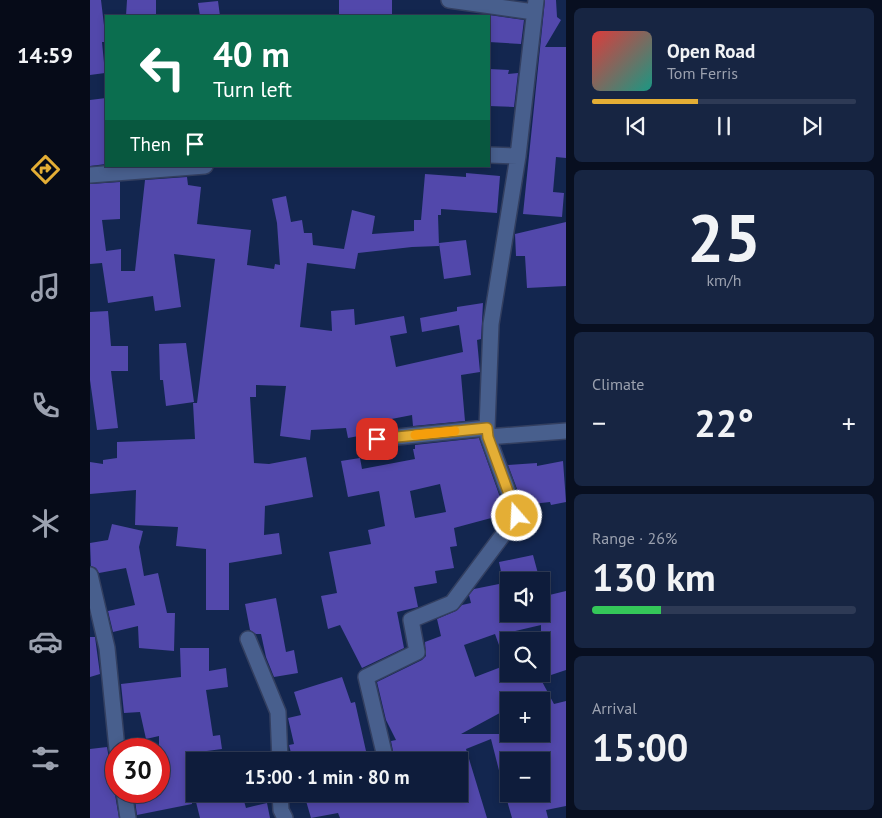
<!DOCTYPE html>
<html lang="en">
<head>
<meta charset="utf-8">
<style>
  body { margin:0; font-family:"PT Sans",sans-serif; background:#172542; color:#f1f3f6; height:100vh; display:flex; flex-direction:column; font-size:19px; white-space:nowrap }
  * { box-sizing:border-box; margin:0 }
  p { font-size:16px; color:#9ba1af }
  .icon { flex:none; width:28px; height:28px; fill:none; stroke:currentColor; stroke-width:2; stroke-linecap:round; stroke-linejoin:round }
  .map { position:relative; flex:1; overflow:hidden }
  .panel { display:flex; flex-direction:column; gap:8px; padding:8px; background:#080f20; width:316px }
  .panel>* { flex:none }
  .hud { position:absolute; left:15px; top:15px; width:385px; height:152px; border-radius:0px; box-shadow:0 2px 8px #0003,0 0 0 1px #2e3a55; background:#0b6e4f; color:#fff; overflow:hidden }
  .tools { position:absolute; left:410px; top:572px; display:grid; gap:10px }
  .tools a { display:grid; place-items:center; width:50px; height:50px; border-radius:0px; background:#0e1c3b; box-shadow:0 2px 8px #0003,0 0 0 1px #2e3a55; font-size:25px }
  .speed { position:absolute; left:15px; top:738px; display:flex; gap:10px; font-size:25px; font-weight:700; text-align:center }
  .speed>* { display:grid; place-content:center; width:65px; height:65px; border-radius:50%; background:#0e1c3b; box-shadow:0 2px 8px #0003,0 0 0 1px #2e3a55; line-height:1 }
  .speed .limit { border:8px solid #d22; background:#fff; color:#111 }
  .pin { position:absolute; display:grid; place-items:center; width:42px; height:42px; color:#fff; margin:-21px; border-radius:10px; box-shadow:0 2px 8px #0006 }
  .me { position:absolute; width:55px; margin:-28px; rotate:341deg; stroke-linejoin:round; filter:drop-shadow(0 0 4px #0008) }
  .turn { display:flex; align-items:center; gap:18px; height:105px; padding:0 25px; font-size:22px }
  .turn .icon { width:65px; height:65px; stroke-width:2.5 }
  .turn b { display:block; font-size:35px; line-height:42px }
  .then { display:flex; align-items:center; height:48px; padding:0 25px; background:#0003; gap:10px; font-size:19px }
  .big { font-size:38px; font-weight:800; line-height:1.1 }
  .panel .tile { flex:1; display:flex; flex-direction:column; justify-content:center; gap:8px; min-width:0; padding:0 18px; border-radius:8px; background:#172542 }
  .panel .dial { align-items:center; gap:0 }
  .dial b { font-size:65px; line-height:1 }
  .song { display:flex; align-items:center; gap:15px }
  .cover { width:60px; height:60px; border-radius:8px; background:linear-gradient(135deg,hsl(0 70% 55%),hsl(170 70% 35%)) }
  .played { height:5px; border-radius:2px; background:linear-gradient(90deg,#e4ae35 40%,#2e3a55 40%) }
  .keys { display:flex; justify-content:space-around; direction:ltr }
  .heat { display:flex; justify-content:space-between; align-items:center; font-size:28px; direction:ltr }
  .charge { height:8px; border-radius:4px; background:linear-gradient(90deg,#34c759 26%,#2e3a55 0) }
  .trip { position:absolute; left:96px; top:752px; width:282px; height:50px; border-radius:0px; background:#0e1c3b; box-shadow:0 2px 8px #0003,0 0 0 1px #2e3a55; font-weight:800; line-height:50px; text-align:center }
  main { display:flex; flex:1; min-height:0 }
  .dock { display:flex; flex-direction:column; width:90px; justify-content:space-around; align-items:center; background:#060b18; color:#9ba1af }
  .dock .icon { width:35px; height:35px }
  .dock .active { color:#e4ae35 }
  .dock b { font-size:22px; color:#f1f3f6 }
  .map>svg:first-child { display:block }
  .building { fill:#5248ab; fill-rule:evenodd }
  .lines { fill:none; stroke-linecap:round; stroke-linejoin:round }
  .minor-casing { stroke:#333f60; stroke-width:18 }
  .minor { stroke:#485f8d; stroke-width:15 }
  .route-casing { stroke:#947122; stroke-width:12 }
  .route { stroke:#e4ae35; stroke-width:9 }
  .slow { stroke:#f59e0b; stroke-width:9 }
</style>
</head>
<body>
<main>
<nav class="dock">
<b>14:59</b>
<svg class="icon active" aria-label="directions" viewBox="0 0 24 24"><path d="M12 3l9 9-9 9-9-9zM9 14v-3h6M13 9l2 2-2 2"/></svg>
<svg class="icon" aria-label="music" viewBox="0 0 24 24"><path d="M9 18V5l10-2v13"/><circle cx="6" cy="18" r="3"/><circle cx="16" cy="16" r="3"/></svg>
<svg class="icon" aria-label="phone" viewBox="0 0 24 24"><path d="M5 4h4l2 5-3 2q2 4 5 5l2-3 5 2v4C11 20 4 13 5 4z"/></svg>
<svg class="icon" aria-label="climate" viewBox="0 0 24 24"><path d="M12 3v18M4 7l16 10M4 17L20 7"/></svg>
<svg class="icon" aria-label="car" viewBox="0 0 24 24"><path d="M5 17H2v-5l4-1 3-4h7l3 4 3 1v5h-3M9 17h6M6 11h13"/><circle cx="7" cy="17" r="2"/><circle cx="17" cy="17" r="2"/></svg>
<svg class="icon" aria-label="filters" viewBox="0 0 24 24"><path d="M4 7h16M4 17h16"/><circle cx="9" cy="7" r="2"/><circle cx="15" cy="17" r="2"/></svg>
</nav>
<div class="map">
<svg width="476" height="818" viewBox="0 0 476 818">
  <rect width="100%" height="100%" fill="#13264f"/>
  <path class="building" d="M0,0h11l5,42h-4l3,31 -15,2z
    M37,0h29v16h-30z
    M249,0h53v16h-53z
    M455,0h11l1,17 4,3 -16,27h21v111l-10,-1 -3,35 11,1 -2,24 -39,-3z
    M128,1l2,15h-20l-2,-13z
    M399,15l35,5 -3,24 -32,-2z
    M399,69l20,1 -1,4 10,-1 -4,34 -25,-1z
    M16,98v66l-16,2v-66z
    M376,173l34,3 -3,37 -56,-4v6h-3l1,31 -27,1 -54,6 -3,16 -48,-6 -7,64 32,4 -1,-20 23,-2 1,16 49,-9 3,17 -17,3 6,31 67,-15 -4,-27 -37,7 -2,-14 37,-7v-4l26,-4 -2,36 -4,1 3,32 -19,3 4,46 -52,5 -1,-11 -41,8 2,8 -4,3 -21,4 -2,-10 -35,2 -1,10 -30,-4 6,-50 -30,-1v12h-6l4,66 15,1 37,-7 7,40 -48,9 -1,29 15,-2 3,21 -53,9v47h-23v-61l-30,-3 2,-19 -43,-2 1,-35 -46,4v-32l13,2v-4l14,-2v-16l78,-3 -2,-36h4l18,-144 -41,-5 7,53 -26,4 -2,-15 -45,7 -6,-40 -12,1v-80l30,-2v37l-18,1 4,31 15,-2v22h14l10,-91 42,-3 1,8 13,2 -4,37 54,6 -4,35 27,4 1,-5 5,1 -3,-42 -5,-24 14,-3 5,26 11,-2 2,13h8l1,12 31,4 8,-39 23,6 -3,18 42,-3v-11h7l4,-46 41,3z
    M476,222v64l-39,2 -2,-32h-9l-1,-22z
    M376,240l5,35 -27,4 -5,-36z
    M18,311l3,35h17v25h-17l7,57 -21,2 -7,-50v-68z
    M96,343l8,59 -28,4 -3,-26h-3l-1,-36z
    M389,438l27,76 -52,14 3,18 -7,1 4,21 -19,3 2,12 -23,4 4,20 -21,5 7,36 -42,20 -22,-43 -12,4 -7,-33 16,-3 -8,-41 42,-8 -3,-14 17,-4 -6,-35 -31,6 -7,-36 19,-3 2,11 53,-10 -2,-10h2v-4zM350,484l6,28 -31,6 -5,-27z
    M473,461l3,41 -15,3 -1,-3 -27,3 -15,-40 29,-2v3z
    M22,524l31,7 -4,16 5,29 14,-3 9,40h8l-1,38 -35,-3 -1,-22 -25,6 -5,-21 27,-6 -9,-37 -27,5 -3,-5 -5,-2 -1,-23 18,-3z
    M443,555l7,26h-37l-4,-19z
    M409,584l5,30h37v-17l25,-6v79l-18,6 -7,-22v-29l-30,7 2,9 -14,4 -4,-11 -31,11 11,32 34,-13v10h29l16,30 12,-3v105l-20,4 2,8h-36l-6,-21 16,-3h19v-33h-32v28l-5,1 -13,-51 -25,10 21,69h-147l-2,-5 -27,5 -7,-24h156v-33h-65l-4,-20 5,-1 -10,-20 -9,-38 45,-22 4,-4 -1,-14 16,-6 -4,-17 19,-8 6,-6 9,-2 -2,-8 5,-6zM419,701h32v33h-80l48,-26z
    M186,598l10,54 8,-2 4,23 -24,4 -8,-20 -5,-23h-5l-6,-4 -5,-26z
    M0,637h5l5,37 -10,3z
    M90,648h29v23l17,-3 2,19 -22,3 7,46 7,-1 2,14 -23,3v9l-8,3 1,40 -55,11 -3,-22 25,-2v-2l7,-2v-24h-7v-27l-13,3 -6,-27 -16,1 -3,-29 60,-7z
    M252,677l9,26 4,-1 11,49 -43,10h-30l-4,-16 5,-1 -6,-26 13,-3 -7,-23z
    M17,747l12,71h-29v-69z
    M124,794h28l4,14 21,-5 3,15h-70l-5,-20z"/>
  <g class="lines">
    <g class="minor-casing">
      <path id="minor" d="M359,0l85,12
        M399,155l29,1
        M0,175l115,-9
        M398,437l78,-6
        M287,439l110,-11
        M0,575l17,73 10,101
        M158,639l30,73 2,49
        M296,761l-20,-84 51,-25 -6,-32 41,-17 65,-87 -29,-79 -1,-9 4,-104 27,-168 18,-156
        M34,791l4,27
        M190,794l1,16 4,8"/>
    </g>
    <use href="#minor" class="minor"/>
  </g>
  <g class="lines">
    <g class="route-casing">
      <path id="route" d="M287,439l110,-11 1,9 29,79"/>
    </g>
    <use href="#route" class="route"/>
    <path class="slow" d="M325,435l40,-4"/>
  </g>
</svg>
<div class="tools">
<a><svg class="icon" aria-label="sound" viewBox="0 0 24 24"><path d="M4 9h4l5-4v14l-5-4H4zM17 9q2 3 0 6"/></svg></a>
<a><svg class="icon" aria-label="search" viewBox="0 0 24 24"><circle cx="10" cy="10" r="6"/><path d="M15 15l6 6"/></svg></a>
<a>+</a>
<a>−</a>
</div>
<div class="speed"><div class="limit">30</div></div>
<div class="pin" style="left:287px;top:439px;background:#d93025"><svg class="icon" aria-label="arrive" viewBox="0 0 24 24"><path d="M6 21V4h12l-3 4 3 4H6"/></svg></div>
<svg class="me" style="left:427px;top:516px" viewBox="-20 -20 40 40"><circle r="17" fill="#e4ae35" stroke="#fff" stroke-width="3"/><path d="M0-11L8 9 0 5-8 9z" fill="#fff"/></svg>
<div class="trip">15:00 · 1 min · 80 m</div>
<div class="hud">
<div class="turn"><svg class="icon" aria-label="left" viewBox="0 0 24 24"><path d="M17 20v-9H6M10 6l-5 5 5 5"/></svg><div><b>40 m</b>Turn left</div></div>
<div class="then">Then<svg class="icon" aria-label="arrive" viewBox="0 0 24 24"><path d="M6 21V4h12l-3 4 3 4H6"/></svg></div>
</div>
</div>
<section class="panel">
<div class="tile">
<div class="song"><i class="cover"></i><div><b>Open Road</b><p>Tom Ferris</p></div></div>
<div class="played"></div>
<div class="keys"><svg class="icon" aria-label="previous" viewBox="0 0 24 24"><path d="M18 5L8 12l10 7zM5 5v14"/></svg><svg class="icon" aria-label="pause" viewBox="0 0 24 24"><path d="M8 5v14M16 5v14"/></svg><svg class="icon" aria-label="next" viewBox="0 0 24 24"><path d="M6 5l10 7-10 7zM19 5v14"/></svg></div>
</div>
<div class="tile dial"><b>25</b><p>km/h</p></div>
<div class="tile"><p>Climate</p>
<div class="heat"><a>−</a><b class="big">22°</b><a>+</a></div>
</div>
<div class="tile"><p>Range · 26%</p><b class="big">130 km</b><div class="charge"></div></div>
<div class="tile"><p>Arrival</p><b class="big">15:00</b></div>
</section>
</main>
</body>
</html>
